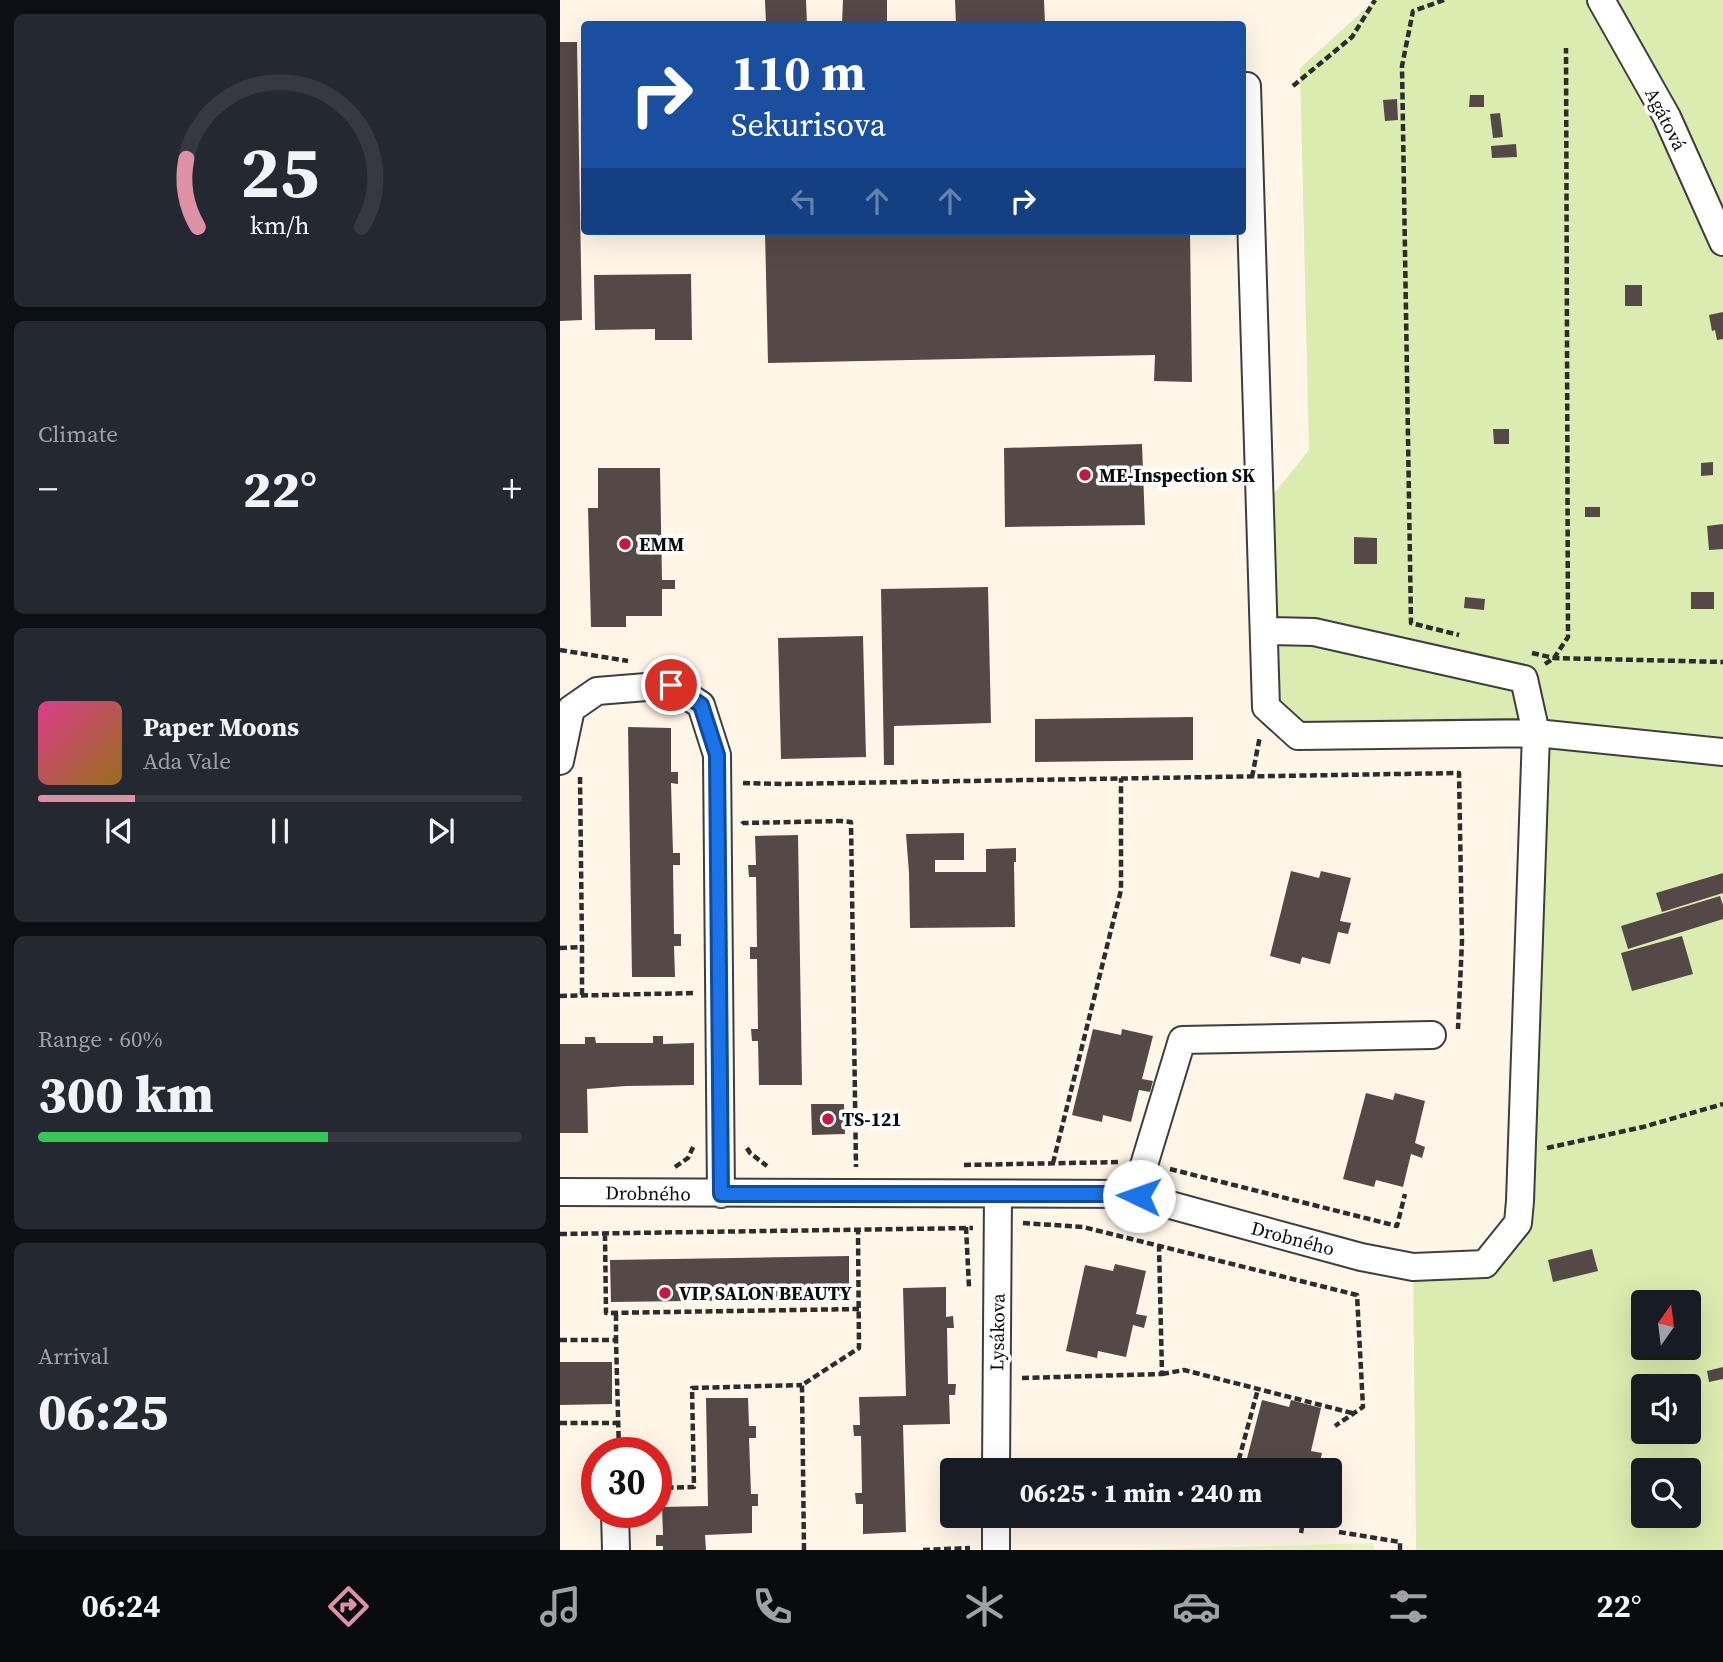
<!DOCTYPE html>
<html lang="en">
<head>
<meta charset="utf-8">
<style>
  body { margin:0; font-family:"Source Serif 4",serif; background:#242831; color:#f1f3f6; height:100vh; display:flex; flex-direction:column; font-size:26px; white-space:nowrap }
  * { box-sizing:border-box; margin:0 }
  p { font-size:23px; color:#9ea1a6 }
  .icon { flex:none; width:38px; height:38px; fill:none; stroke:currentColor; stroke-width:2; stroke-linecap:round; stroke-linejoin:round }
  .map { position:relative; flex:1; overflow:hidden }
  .side { display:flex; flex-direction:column; gap:14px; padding:14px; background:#0d0f14; width:560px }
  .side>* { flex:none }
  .hud { position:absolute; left:21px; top:21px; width:665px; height:214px; border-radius:7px; box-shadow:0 7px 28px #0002; background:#1a4fa0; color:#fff; overflow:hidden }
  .needle { width:46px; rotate:14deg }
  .fabs { position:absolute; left:1071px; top:1290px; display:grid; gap:14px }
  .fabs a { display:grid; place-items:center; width:70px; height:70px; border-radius:7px; background:#171b24; box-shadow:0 7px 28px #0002; font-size:35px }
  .speed { position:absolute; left:21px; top:1437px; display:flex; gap:14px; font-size:35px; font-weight:700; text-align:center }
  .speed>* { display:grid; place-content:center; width:91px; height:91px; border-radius:50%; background:#171b24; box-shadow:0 7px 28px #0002; line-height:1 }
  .speed .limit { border:10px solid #d22; background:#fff; color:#111 }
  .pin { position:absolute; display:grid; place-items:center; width:60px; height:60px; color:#fff; margin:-30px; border:4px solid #fff; border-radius:50%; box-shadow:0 2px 7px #0007 }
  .me { position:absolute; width:77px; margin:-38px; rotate:273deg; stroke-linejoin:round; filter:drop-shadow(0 0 5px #0008) }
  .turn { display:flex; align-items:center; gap:24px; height:147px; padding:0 35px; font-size:32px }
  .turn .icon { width:91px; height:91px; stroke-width:2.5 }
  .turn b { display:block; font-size:49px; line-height:60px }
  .lanes { display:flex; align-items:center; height:66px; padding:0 35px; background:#0003; justify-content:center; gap:35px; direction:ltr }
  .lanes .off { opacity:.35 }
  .big { font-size:52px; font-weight:800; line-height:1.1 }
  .side .widget { flex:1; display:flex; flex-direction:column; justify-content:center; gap:10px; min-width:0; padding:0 24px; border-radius:10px; background:#242831 }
  .side .dial { align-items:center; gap:0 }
  .dial svg { height:182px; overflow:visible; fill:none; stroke:#363941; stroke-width:7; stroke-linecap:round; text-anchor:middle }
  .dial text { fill:#f1f3f6; stroke:none }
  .song { display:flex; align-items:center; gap:21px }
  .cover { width:84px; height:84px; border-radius:10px; background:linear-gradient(135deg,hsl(330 70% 55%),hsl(40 70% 35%)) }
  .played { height:7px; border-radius:4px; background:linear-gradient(90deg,#dc91a5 20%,#363941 20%) }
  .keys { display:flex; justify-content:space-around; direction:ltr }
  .heat { display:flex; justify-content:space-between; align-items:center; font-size:38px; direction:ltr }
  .charge { height:10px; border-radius:5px; background:linear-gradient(90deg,#34c759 60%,#363941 0) }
  .trip { position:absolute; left:380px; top:1458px; width:402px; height:70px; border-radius:7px; background:#171b24; box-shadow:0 7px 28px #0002; font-weight:800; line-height:70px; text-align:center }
  .dock { display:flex; height:112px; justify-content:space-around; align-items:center; background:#090b0e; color:#9ea1a6 }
  .dock .icon { width:49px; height:49px }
  .dock .current { color:#dc91a5 }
  .dock b { font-size:32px; color:#f1f3f6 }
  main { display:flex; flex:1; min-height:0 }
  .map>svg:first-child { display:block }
  .green { fill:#daecb0; fill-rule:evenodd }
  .pitch { fill:#eaf2c2 }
  .building { fill:#544946 }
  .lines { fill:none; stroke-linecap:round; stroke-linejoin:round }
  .minor-casing { stroke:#3e3e3e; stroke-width:30 }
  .path { stroke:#2d2d2d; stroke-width:4.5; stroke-dasharray:7 3.5; stroke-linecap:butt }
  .minor { stroke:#fff; stroke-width:26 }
  .route-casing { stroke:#114b97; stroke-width:18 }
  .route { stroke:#1a73e8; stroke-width:12 }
  .poi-dot { fill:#c31a41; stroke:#fff; stroke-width:2.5 }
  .labels { text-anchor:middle; stroke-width:7; stroke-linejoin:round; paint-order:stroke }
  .street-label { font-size:19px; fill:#0b0b0b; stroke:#fff }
  .poi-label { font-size:19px; font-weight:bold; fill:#0b0b0b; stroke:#fff; text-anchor:start }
</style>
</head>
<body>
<main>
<section class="side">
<div class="widget dial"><svg viewBox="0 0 100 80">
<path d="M14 69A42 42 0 1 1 86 69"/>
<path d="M14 69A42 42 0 0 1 9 39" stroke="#dc91a5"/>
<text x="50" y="56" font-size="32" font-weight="700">25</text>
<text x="50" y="72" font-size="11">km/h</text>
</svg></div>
<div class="widget"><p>Climate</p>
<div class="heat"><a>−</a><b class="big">22°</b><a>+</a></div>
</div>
<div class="widget">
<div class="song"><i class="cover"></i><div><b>Paper Moons</b><p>Ada Vale</p></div></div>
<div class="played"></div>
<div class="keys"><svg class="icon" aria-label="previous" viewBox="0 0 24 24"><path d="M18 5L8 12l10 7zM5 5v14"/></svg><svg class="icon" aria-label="pause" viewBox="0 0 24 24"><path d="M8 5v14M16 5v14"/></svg><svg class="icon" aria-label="next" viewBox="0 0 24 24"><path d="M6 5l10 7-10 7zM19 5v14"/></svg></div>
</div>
<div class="widget"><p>Range · 60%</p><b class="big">300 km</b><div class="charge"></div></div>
<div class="widget"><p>Arrival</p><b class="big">06:25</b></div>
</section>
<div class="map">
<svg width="1163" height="1550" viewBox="0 0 1163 1550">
  <rect width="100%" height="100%" fill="#fff6e8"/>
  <path class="green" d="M815,0h348v1550h-307l-3,-283 72,-3 33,-41 18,-490 -238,3 -32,-29 -6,-196 49,-61 -9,-382zM1083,1302h46v46h-46zM1083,1386h46v46h-46zM1083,1470h46v46h-46z"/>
  <path class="pitch" d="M813,1543l2,7h-239z"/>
  <path class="building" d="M205,0h41l1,24h-41z
    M283,0h44v24h-45z
    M395,0h89l1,24h-89z
    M0,42h17l5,278 -22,1z
    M910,95h14v12h-15z
    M837,99l1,21 -13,1 -2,-21z
    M940,113l3,24 -10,1 -3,-24z
    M956,144l1,13 -25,1 -1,-12z
    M205,231h425l2,151 -38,-1 1,-26 -387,8z
    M131,274l1,66h-37v-11l-60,1 -1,-55z
    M1065,285h17v21h-17z
    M1163,312v27l-6,1 -2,-10 -3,1 -3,-16z
    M933,429h16v15h-15z
    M582,444l3,81 -140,2 -1,-79z
    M1153,462v13l-12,1v-13z
    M38,468h62l2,112h13v9h-13v27h-36v11h-35l-3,-119h10z
    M1025,507h15v10h-15z
    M1163,524v25l-14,1 -2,-24z
    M794,537l23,1v26h-23z
    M428,587l3,136 -97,3v39h-10l-3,-176z
    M1131,592h23v17h-23z
    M905,597l20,2 -1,11 -20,-2z
    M303,636l3,121 -85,2 -3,-121z
    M633,717v43l-158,2v-43z
    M68,727l43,1v44h7v12l-7,-1 2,70h7v12h-7l1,69h7v12h-7l1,31h-43z
    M404,833v27h-29v12h51v-23l30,-1v14h-2l1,65 -105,1 -1,-55 -3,-39z
    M238,835l4,250h-43l-1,-44h-6l-1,-12h7l-1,-70h-7v-12h7l-1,-70h-7l-1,-12h8l-1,-29z
    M731,871l28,7 2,-7 30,7 -11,43 11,2 -3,11 -10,-2 -8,32 -28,-7 -2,7 -30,-8z
    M1163,873v20l-61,19 -6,-19z
    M1160,896l3,9v14l-95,30 -7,-23z
    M1122,936l11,38 -61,17 -11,-38z
    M533,1029l28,6 1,-6 31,7 -11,43 11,2 -3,11 -11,-2 -8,32 -28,-7 -1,7 -30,-7z
    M93,1036h10v8l31,-1v42l-68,1 -39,3 1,44h-28v-89h25v-7h10l1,6h57z
    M806,1093l27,7 2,-7 30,8 -10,42 10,4 -3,11 -11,-4 -8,33 -27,-7 -2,7 -31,-8z
    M251,1104h33l1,30 -33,1z
    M1032,1249l6,22 -45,11 -5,-22z
    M289,1256v43l-238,3 -1,-42z
    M555,1264l31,7 -10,43 11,2 -3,12 -11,-3 -7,32 -28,-6 -1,7 -31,-7 19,-86 28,6z
    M386,1287v30l7,-1 1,12h-7l1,56h8l-1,11h-6l1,29 -47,1 3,107 -43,2v-30h-7l-1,-11h7l-1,-57h-7l-1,-11h7l-1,-28 47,-1 -3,-108z
    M0,1362h52v42l-52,1z
    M1163,1367v12l-14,3 -2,-11z
    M146,1398h42l1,28h7v12h-7l2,56h7v12h-6v27l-47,2 1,15h-43v-4h-7v-11h7l-1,-28 46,-1z
    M702,1400l27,7 2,-7 30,8 -10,43 11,2 -3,12 -11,-3 -2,8h-62z"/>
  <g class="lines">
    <g class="minor-casing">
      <path id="minor" d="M1041,0l66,117 56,125
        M682,86h5l19,621 32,29 238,-3 187,19
        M0,761l11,-52 26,-18 74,-6 30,20 16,50 4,439
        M0,1192l570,2 231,63 52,10 72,-3 33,-41 2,-22 16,-468 -12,-54 -210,-47 -50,-1
        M579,1197l5,-32 38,-125 250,-5
        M436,1470l2,-275
        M55,1512l1,38
        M436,1550v-34"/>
    </g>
    <path class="path" d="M884,0l-31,11 -11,55 9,557 48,12
      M733,86l59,-49 23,-37
      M0,650l68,11
      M972,653l22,5 169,4
      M985,664l9,-6 14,-21 -2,-589
      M20,777l2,170
      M692,777l8,-41
      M183,783l40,1 676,-11 3,168 -4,88
      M182,824l1,-1 98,-2 10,1 5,345
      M0,948l22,-1v48
      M0,996l133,-3
      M187,1148l3,5 17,13
      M987,1148l96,-21 80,-23
      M493,1163l68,-273v-112
      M404,1165l156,-3
      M115,1167l13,-9 6,-13
      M610,1169l227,57 8,-32
      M463,1223l60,4 274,68 6,112 -28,19
      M406,1227l3,60
      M0,1234l413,-6
      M45,1234l1,79 253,-4
      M56,1314v26
      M0,1340h56l3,112
      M602,1374l22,-4 168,43
      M462,1378l140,-4 -3,-128
      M0,1423h58
      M676,1470l22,-81
      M96,1488l38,-1 -2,-99 110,-3
      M779,1532l61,10v8
      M741,1533l3,-17
      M244,1550l-2,-165 57,-37 -1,-117
      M363,1550l47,-2"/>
    <use href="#minor" class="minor"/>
  </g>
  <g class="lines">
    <g class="route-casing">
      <path id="route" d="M111,685l30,20 16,50 4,439h409l9,2"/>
    </g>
    <use href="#route" class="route"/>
  </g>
  <g class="poi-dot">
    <circle cx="525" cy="475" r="7"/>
    <circle cx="65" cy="544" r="7"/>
    <circle cx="268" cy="1119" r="7"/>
    <circle cx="105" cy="1293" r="7"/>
  </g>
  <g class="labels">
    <g class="street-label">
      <text transform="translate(1106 119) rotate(63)" y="7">Agátová</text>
      <text transform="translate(88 1193) rotate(1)" y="7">Drobného</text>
      <text transform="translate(733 1238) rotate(15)" y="7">Drobného</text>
      <text transform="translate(437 1332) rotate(-89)" y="7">Lysákova</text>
    </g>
    <g class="poi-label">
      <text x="539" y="482">ME-Inspection SK</text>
      <text x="79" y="551">EMM</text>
      <text x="282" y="1126">TS-121</text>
      <text x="119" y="1300">VIP SALON BEAUTY</text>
    </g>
  </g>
</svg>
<div class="fabs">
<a><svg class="needle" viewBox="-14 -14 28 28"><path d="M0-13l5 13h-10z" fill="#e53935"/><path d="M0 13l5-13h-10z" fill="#9ea1a6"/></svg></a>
<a><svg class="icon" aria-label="sound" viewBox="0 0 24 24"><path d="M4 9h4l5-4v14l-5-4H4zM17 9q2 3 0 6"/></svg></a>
<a><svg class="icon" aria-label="search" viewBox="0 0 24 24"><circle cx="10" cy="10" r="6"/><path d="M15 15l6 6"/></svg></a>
</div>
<div class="speed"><div class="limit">30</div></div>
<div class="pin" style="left:111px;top:685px;background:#d93025"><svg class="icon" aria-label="arrive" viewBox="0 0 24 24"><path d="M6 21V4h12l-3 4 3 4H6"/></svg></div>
<svg class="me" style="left:579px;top:1196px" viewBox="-20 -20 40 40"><circle r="19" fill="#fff"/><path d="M0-13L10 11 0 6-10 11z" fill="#1a73e8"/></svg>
<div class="trip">06:25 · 1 min · 240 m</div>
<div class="hud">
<div class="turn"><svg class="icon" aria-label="right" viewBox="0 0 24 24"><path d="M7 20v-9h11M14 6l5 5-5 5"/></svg><div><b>110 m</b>Sekurisova</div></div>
<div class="lanes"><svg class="icon off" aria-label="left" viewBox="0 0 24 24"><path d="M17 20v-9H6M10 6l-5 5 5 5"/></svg><svg class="icon off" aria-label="ahead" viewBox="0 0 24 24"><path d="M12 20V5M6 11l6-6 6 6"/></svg><svg class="icon off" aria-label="ahead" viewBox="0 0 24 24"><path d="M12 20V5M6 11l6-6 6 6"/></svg><svg class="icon" aria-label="right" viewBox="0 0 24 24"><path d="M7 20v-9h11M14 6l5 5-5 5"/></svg></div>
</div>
</div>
</main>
<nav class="dock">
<b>06:24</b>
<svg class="icon current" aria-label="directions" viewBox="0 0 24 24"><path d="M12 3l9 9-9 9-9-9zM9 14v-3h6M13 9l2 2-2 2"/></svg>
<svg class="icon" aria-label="music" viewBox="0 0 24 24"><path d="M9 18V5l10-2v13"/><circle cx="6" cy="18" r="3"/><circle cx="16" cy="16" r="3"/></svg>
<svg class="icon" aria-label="phone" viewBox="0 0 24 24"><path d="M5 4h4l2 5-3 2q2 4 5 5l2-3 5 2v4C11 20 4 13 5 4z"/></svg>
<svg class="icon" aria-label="climate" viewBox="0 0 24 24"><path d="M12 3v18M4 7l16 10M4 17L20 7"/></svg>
<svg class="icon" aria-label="car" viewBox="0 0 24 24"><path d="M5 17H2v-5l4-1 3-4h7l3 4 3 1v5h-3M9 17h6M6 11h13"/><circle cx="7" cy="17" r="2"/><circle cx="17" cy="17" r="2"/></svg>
<svg class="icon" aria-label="filters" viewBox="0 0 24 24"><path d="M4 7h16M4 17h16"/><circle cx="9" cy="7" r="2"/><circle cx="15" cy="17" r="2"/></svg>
<b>22°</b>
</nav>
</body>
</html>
